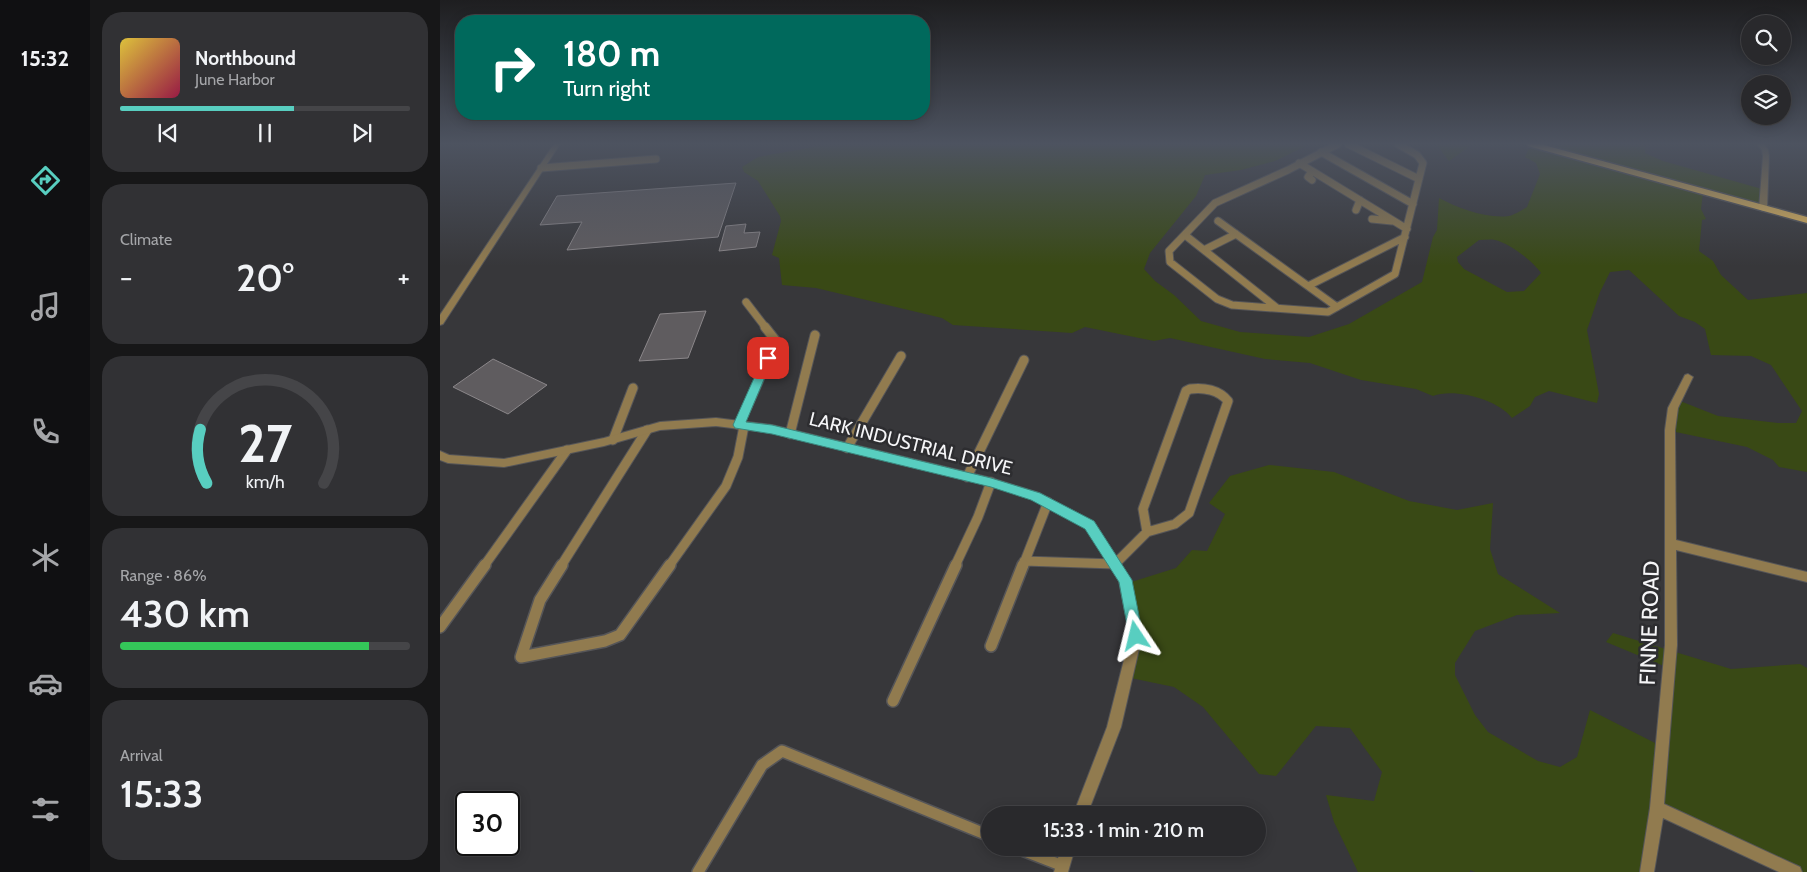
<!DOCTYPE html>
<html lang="en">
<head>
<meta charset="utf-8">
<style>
  body { margin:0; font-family:Cabin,sans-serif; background:#313134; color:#f1f3f6; height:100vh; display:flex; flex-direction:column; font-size:19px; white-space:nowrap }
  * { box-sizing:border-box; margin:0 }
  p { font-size:16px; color:#a5a6a9 }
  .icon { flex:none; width:28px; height:28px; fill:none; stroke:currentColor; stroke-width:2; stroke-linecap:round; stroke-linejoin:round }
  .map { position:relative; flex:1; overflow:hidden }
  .side { display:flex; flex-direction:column; gap:12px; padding:12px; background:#171718; width:350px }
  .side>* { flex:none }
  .hud { position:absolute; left:15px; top:15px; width:475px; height:105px; border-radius:20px; box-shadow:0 2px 12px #0003,0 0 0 1px #454548; background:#00695c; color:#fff; overflow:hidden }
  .tools { position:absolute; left:1301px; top:15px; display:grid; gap:10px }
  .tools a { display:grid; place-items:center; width:50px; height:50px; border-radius:50%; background:#29292c; box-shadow:0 2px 12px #0003,0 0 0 1px #454548; font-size:25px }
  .speed { position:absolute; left:15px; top:791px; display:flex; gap:10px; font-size:25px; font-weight:700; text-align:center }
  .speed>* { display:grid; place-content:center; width:65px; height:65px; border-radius:50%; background:#29292c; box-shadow:0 2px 12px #0003,0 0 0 1px #454548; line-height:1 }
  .speed .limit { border:2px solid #111; border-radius:8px; background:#fff; color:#111 }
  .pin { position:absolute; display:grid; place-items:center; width:42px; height:42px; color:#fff; margin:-21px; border-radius:10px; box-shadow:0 2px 8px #0006 }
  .me { position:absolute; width:55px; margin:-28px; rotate:350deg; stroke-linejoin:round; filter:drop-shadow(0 0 4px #0008) }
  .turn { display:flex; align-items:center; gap:18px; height:105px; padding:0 25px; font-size:22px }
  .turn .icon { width:65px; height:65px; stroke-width:2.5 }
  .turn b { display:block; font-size:35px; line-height:42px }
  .big { font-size:38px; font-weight:600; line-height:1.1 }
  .side .card { flex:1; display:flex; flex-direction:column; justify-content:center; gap:8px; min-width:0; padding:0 18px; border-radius:20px; background:#313134 }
  .side .dial { align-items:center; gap:0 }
  .dial svg { height:130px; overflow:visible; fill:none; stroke:#454548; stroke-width:7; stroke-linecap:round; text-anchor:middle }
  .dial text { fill:#f1f3f6; stroke:none }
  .song { display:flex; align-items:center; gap:15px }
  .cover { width:60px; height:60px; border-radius:8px; background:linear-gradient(135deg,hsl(50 70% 55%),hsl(340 70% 35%)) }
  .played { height:5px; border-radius:2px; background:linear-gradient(90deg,#58cec0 60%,#454548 60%) }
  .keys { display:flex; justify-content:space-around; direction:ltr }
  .heat { display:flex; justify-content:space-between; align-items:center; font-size:28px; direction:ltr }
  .charge { height:8px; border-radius:4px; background:linear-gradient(90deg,#34c759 86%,#454548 0) }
  .trip { position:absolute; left:541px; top:806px; width:285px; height:50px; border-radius:25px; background:#29292c; box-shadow:0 2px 12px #0003,0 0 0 1px #454548; font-weight:600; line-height:50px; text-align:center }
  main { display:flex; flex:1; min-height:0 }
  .tab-bar { display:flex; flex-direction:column; width:90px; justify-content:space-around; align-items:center; background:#101012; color:#a5a6a9 }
  .tab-bar .icon { width:35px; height:35px }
  .tab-bar .active { color:#58cec0 }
  .tab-bar b { font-size:22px; color:#f1f3f6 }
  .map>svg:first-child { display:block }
  .green { fill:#394915; fill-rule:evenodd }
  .building { fill:#5f5c5f; stroke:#8b878a }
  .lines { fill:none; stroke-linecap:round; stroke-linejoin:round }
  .service-far2-casing { stroke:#555558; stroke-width:9 }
  .service-far1-casing { stroke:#555558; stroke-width:11 }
  .service-casing { stroke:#555558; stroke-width:14 }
  .minor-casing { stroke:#555558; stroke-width:2 }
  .primary-casing { stroke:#555558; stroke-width:3 }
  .service-far2 { stroke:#917b4f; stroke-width:7 }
  .service-far1 { stroke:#917b4f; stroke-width:9 }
  .service { stroke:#917b4f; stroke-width:11 }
  .minor { fill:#917b4f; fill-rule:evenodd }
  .primary { fill:#eabd5d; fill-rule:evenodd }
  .route { fill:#58cec0; stroke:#39867d }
  .labels { text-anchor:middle; stroke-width:5; stroke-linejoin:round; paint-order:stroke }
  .street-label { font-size:19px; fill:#f5f5f7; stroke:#2d2d30 }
  .near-street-label { font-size:22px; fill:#f5f5f7; stroke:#2d2d30 }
</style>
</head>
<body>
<main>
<nav class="tab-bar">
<b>15:32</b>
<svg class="icon active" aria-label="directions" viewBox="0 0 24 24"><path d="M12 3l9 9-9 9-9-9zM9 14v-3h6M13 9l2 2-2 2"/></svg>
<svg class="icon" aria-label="music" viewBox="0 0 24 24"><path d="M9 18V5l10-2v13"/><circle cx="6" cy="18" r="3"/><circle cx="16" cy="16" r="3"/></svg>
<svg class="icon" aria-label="phone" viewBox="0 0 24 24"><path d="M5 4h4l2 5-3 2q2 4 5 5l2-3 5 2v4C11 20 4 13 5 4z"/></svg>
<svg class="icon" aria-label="climate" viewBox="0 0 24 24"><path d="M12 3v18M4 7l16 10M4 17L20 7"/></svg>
<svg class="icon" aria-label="car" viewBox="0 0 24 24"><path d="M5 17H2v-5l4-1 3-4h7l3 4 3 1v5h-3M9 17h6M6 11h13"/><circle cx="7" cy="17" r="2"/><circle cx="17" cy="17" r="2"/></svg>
<svg class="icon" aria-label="filters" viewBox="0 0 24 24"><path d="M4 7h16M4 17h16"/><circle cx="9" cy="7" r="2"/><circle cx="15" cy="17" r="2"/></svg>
</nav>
<section class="side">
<div class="card">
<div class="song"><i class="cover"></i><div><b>Northbound</b><p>June Harbor</p></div></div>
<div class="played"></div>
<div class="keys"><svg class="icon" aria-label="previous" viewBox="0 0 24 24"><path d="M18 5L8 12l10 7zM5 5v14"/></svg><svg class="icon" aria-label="pause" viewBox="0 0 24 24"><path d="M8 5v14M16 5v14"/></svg><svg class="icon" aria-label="next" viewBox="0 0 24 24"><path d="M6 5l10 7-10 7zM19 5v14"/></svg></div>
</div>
<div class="card"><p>Climate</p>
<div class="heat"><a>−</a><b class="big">20°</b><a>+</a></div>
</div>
<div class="card dial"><svg viewBox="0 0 100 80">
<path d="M14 69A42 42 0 1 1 86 69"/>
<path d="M14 69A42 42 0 0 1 10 36" stroke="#58cec0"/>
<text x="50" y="56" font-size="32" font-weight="700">27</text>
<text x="50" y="72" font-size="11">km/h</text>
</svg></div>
<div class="card"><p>Range · 86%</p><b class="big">430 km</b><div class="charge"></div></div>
<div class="card"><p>Arrival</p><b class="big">15:33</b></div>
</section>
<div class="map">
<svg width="1367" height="872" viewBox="0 0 1367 872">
  <rect width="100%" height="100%" fill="#37373a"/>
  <path class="green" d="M390,144h480l-35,17 -34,9 -36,5 -9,21 -46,57 -6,16 11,12 19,14 27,26 39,11 69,5 40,-13 73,-42 11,-45 4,-7 2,-32c19,10 47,21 70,18 6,-1 13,-6 18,-9l13,-33 -4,-11 -11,-6 6,-13h114v9l18,8 99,28 -2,17 -57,-13 -2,16 5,10 -4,1 -3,31 14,10 8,14 27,25 59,-7v179l-28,-5 -6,-7 -26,-13 -76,-16 4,-32 43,17 60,7h18l6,-12 -31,-46 -20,-9 -40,-1 -6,-26 -10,-7 -16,-6 -50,-46 -19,2 -10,20 -13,38 12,64 -2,9 -48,-12 -14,6 -5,9 -18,12c-15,-19 -58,-30 -79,-22l-17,-7 -55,-9 -51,-17 -45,-4 -95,-21 -16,3 -69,-14 -13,6 -119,-8 -11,-7 -126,-30 -34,-3 -3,-27 -7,-3 9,-34 -1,-5 -22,-35 -14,-9 -2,-5 16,-10zM1039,240c5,0 11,-1 16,0 14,3 38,21 46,33l-17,18 -17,1 -43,-23 -6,-7 -1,-5z
    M996,144h37l-24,17z
    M829,465l65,7 75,29 48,9 36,-7 -3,46 8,25 62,39 -43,2 -42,16 -20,32v12l20,40 13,17 50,29 22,6 17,-10 13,-47 67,34 7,-78 -58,-24 7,-9 118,36 69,-5 7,4v204h-15l-137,-66 -10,66h-170l-5,-2v2h-112l-24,-50 -8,-27 48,6 8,-29 -32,-44 -34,-2 -40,50 -17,-2 -56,-67 -29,-20 -48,-10 7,-41 -8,-52 51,-16 16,-18 15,1 18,-37 -16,-11 21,-27z"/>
  <path class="building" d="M296,183l-18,54 -151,13 15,-28 -42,3 17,-29z
    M306,224l-2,9 16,-1 -4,15 -37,4 7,-25z
    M266,311l-18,47 -49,3 21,-47z
    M53,359l54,26 -39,29 -55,-27z"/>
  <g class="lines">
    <g class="service-far2-casing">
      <path id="service-far2" d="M898,144l-50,26 -73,33 -46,48 1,11 47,37 15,6 96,7 67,-38 28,-111 -6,-8 -19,-11
        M908,144l71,35
        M881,152l92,52
        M859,163l108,66
        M101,168l115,-9
        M872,171l-4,6 4,3
        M916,210l4,-10
        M932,219l20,2
        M778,221l119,86
        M745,235l92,73
        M764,250l32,-16
        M868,286l97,-49
        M306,302l20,26"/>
    </g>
    <g class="service-far1-casing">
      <path id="service-far1" d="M750,389c14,-2 29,1 38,12l-39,112 -14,11 -28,8 -4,-23 43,-118z
        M299,425l37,-84 -11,-14
        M350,434l25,-99
        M173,440l20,-52
        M407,448l54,-92
        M527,477l57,-117
        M584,561l91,3 32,-32
        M44,566l83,-116
        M121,566l86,-136
        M229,566l57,-80 12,-29 6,-31
        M515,566l23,-49 13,-35
        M583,566l25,-64"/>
    </g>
    <g class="service-casing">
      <path id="service" d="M122,565l-22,35 -19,57 84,-16 15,-6 50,-70
        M0,627l45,-62
        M551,646l32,-81
        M453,701l63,-136
        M577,848l46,18
        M258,872l64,-107 20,-14 208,85"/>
    </g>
    <g class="minor-casing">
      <path id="minor" d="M114,144h6l-117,180 -3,1v-10z
        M1317,144h7l4,6 1,6 -2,53 -4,2 -4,-2 4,-53 -1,-6z
        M1248,374l5,3 -15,31 -3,22 1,110 131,32v10l-131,-32 1,95 -13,159 136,63 2,5h-23l-116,-54 -9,54h-14l10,-64 15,-163v-215l3,-22 17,-33z
        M276,418l56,7 219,53 48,15 55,29 37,58 11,56 -21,91 -34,88h-14l34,-88 23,-91 -11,-55 -33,-53 -54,-29 -41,-13 -219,-53 -56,-7 -56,4 -56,16 -100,21 -56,-4 -8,-3v-9l9,4 55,4 100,-21 56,-16z
        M621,848h14l-7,24h-14z"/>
    </g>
    <g class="primary-casing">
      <path id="primary" d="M1087,144h13l267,73v6l-279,-77z"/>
    </g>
    <use href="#service-far2" class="service-far2"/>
    <use href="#service-far1" class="service-far1"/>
    <use href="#service" class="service"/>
    <use href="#minor" class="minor"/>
    <use href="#primary" class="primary"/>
  </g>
  <linearGradient id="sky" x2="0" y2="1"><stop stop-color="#1e1e20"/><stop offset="0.54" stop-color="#4d5360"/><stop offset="1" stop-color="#4d5360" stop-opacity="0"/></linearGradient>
  <rect width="1367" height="266" fill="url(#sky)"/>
  <path class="route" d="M328,354l5,4 -27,64 26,3 219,53 49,15 54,28 38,59 11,56 -2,5 -5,2 -5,-2 -2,-5 -10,-54 -34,-53 -54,-29 -40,-13 -219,-53 -37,-6 -2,-3 30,-67z"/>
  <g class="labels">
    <g class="street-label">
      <text transform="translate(471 443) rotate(14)" y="7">LARK INDUSTRIAL DRIVE</text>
    </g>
    <g class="near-street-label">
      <text transform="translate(1209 623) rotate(-88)" y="8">FINNE ROAD</text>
    </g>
  </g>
</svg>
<div class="tools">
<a><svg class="icon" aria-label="search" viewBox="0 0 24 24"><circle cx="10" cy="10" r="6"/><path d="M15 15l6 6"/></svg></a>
<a><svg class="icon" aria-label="layers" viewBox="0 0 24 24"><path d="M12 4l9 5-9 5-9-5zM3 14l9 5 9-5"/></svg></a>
</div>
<div class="speed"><div class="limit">30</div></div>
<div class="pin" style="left:328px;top:358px;background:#d93025"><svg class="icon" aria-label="arrive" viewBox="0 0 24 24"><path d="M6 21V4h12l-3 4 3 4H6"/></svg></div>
<svg class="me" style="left:696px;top:636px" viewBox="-20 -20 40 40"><path d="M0-17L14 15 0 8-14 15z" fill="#58cec0" stroke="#fff" stroke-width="4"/></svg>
<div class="trip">15:33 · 1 min · 210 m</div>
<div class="hud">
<div class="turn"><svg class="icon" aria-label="right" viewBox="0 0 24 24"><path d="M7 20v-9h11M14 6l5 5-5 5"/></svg><div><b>180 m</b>Turn right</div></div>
</div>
</div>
</main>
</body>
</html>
